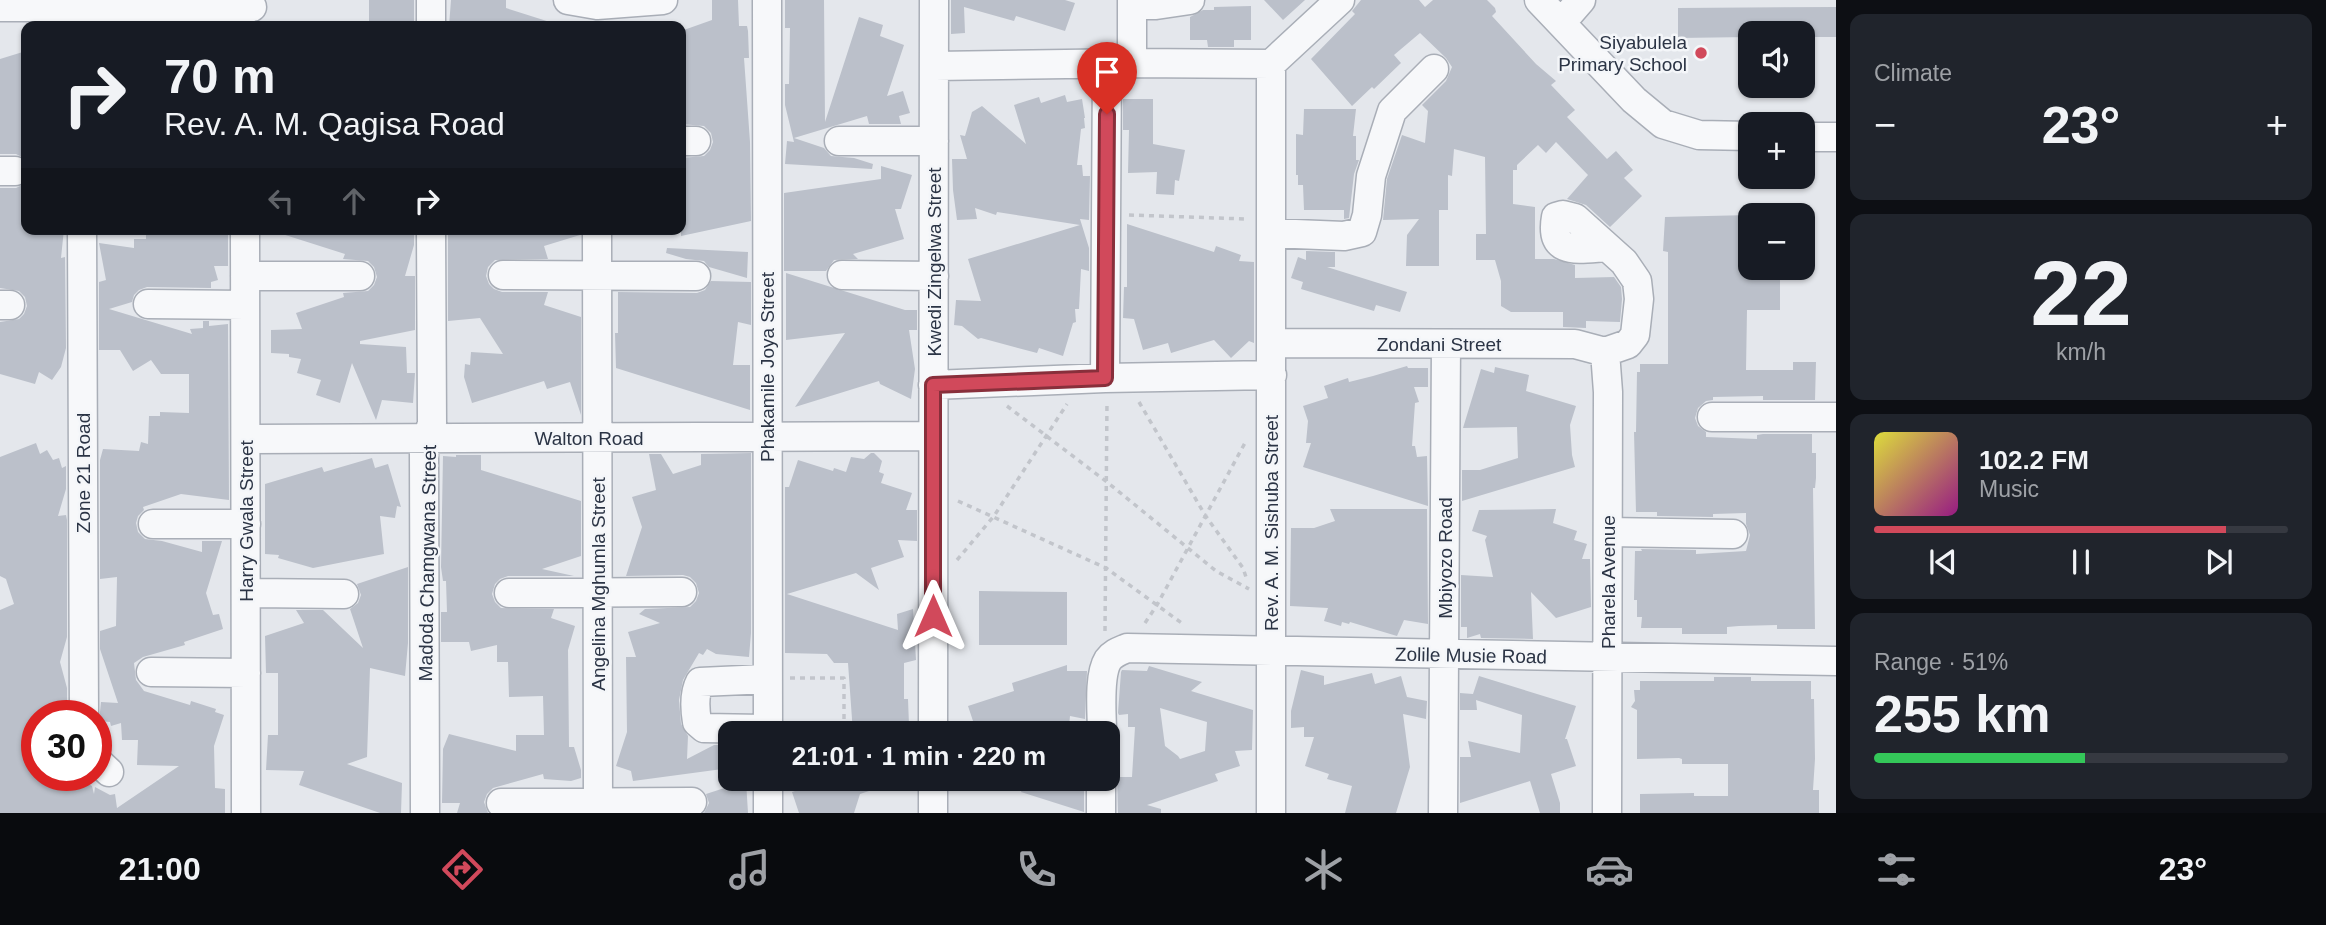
<!DOCTYPE html>
<html lang="en">
<head>
<meta charset="utf-8">
<style>
  body { margin:0; font-family:Arial,sans-serif; background:#20242c; color:#f1f3f6; height:100vh; display:flex; flex-direction:column; font-size:26px; white-space:nowrap }
  * { box-sizing:border-box; margin:0 }
  p { font-size:23px; color:#9ea1a6 }
  .icon { flex:none; width:38px; height:38px; fill:none; stroke:currentColor; stroke-width:2; stroke-linecap:round; stroke-linejoin:round }
  .map { position:relative; flex:1; overflow:hidden }
  .details { display:flex; flex-direction:column; gap:14px; padding:14px; background:#0d0f14; width:490px }
  .details>* { flex:none }
  .banner { position:absolute; left:21px; top:21px; width:665px; height:214px; border-radius:14px; box-shadow:0 2px 5px #0004; background:#171b24; color:#f1f3f6; overflow:hidden }
  .fabs { position:absolute; left:1738px; top:21px; display:grid; gap:14px }
  .fabs a { display:grid; place-items:center; width:77px; height:77px; border-radius:14px; background:#171b24; box-shadow:0 2px 5px #0004; font-size:35px }
  .speed { position:absolute; left:21px; top:700px; display:flex; gap:14px; font-size:35px; font-weight:700; text-align:center }
  .speed>* { display:grid; place-content:center; width:91px; height:91px; border-radius:50%; background:#171b24; box-shadow:0 2px 5px #0004; line-height:1 }
  .speed .limit { border:10px solid #d22; background:#fff; color:#111 }
  .pin { position:absolute; display:grid; place-items:center; width:60px; height:60px; color:#fff; margin:-72px -30px; border-radius:50% 50% 50% 0; rotate:-45deg; box-shadow:0 0 7px #0007 }
  .pin .icon { rotate:45deg }
  .me { position:absolute; width:77px; margin:-38px; rotate:0deg; stroke-linejoin:round; filter:drop-shadow(0 0 5px #0008) }
  .turn { display:flex; align-items:center; gap:24px; height:147px; padding:0 28px; font-size:32px }
  .turn .icon { width:91px; height:91px; stroke-width:2.5 }
  .turn b { display:block; font-size:49px; line-height:60px }
  .lanes { display:flex; align-items:center; height:66px; padding:0 28px; background:#0003; justify-content:center; gap:35px; direction:ltr }
  .lanes .off { opacity:.35 }
  .big { font-size:52px; font-weight:700; line-height:1.1 }
  .details .card { flex:1; display:flex; flex-direction:column; justify-content:center; gap:10px; min-width:0; padding:0 24px; border-radius:14px; background:#20242c }
  .details .dial { align-items:center; gap:0 }
  .dial b { font-size:91px; line-height:1 }
  .song { display:flex; align-items:center; gap:21px }
  .cover { width:84px; height:84px; border-radius:10px; background:linear-gradient(135deg,hsl(60 70% 55%),hsl(310 70% 35%)) }
  .played { height:7px; border-radius:4px; background:linear-gradient(90deg,#d1495b 85%,#363941 85%) }
  .keys { display:flex; justify-content:space-around; direction:ltr }
  .heat { display:flex; justify-content:space-between; align-items:center; font-size:38px; direction:ltr }
  .charge { height:10px; border-radius:5px; background:linear-gradient(90deg,#34c759 51%,#363941 0) }
  .trip { position:absolute; left:718px; top:721px; width:402px; height:70px; border-radius:14px; background:#171b24; box-shadow:0 2px 5px #0004; font-weight:700; line-height:70px; text-align:center }
  .tabs { display:flex; height:112px; justify-content:space-around; align-items:center; background:#090b0e; color:#9ea1a6 }
  .tabs .icon { width:49px; height:49px }
  .tabs .current { color:#d1495b }
  .tabs b { font-size:32px; color:#f1f3f6 }
  main { display:flex; flex:1; min-height:0 }
  .map>svg:first-child { display:block }
  .building { fill:#bbc0ca; fill-rule:evenodd }
  .lines { fill:none; stroke-linecap:round; stroke-linejoin:round }
  .minor-casing { stroke:#a9aeb7; stroke-width:31 }
  .path { stroke:#c2c5cb; stroke-width:3.5; stroke-dasharray:5 5; stroke-linecap:butt }
  .minor { stroke:#f7f8fa; stroke-width:28 }
  .route-casing { stroke:#882f3b; stroke-width:18 }
  .route { stroke:#d1495b; stroke-width:12 }
  .poi-dot { fill:#d1495b; stroke:#f4f6f9; stroke-width:2.5 }
  .labels { text-anchor:middle; stroke-width:5; stroke-linejoin:round; paint-order:stroke }
  .poi-label { font-size:19px; fill:#2b3445; stroke:#f4f6f9; text-anchor:end }
  .street-label { font-size:19px; fill:#2b3445; stroke:#f4f6f9 }
</style>
</head>
<body>
<main>
<div class="map">
<svg width="1836" height="813" viewBox="0 0 1836 813">
  <rect width="100%" height="100%" fill="#e4e7ec"/>
  <path class="building" d="M369,0h45v26l-45,-1z
    M451,0h55v8l47,15 -1,3h-103z
    M712,0h26l1,26h8l1,5 1,27h-5l6,84 1,79 -70,15v-78l23,-2 6,-6 3,-8 -2,-9 -7,-7 -23,-2v-93l31,-11z
    M785,0h39l1,122 34,-105 24,8 -3,11 24,9 -17,51 16,-5 7,22 -11,3 2,8h-32l-2,-8 -73,22 30,10 7,8 23,2 19,6 -1,5 -87,-5 2,-23 7,1 -9,-37v-21h4l1,-56h-5z
    M951,0h114l10,3 -10,28 -49,-15 -2,5 -50,-14 1,26 -14,1z
    M1264,0h41l-22,20z
    M1361,0h58l6,7 8,-7h54l8,8 1,4 -4,4 44,48 20,17 -5,4 24,25 -8,7 40,42 9,-8 17,19 -9,8 18,18 -32,31 -24,-22 -19,-6 21,-24 -32,-33 -10,11 -8,-8 -21,20v5h-4v34l22,3v52h19l21,6v13l39,-1 7,10 1,12 -2,23 -34,-1v7l-23,-1v-15h-52l-10,-6v-25l-6,-21h-19v-26h10l-1,-77 -31,-8 -2,27 -4,-1v35h-9v56h-33l1,-31 12,-16 -36,1 4,-41 15,-44 23,8 3,-32 -6,-6 24,-24 6,-14 -6,-9 -26,-25 -26,22 7,8 -27,26 -2,-2 -20,19 -41,-47 44,-45 -3,-3z
    M1251,6v34h-17v7h-26l-1,-7h-17v-23l13,-7h11v-3z
    M1836,7v30h-34v-4h-52v4l-72,1v-30z
    M26,51v108l-10,-5h-16v-95z
    M1065,95l2,7 15,-3 3,19h-1l1,10 -4,1 -4,36h5l1,11h7l-1,44 -9,-1 9,29v23l-8,-2 -2,40h-4l1,13 -3,1 -10,33 -24,-8 -2,5 -56,-15 -3,1 -16,-13 -8,-1 2,-25 25,1 -13,-42 112,-34 -83,-13 -1,3 -21,-7 2,11 -20,1 -4,-30 -1,-31h15l-7,-24 5,1 7,-24 10,-6 44,38 -12,-39 25,-8 2,6z
    M1123,99h30v45l32,6 -6,31 -4,-1 -1,15 -18,-1 1,-22 -29,1 1,-43h-6z
    M1304,109h52l-3,27h3v24h3l-5,14 -5,44 -5,1v-9h-40l-1,-25h-5v-10h-2v-41l7,1z
    M881,166l31,9 -11,34h-6l9,30 -51,15 5,5 -24,1 -8,11h-42v-78l97,-14z
    M26,183v46h38l-3,29 4,-1 1,91 -5,19 -9,13 -13,-8 -4,12 -35,-10v-52l19,-3 5,-5 3,-8 -2,-9 -6,-6 -19,-3v-100h16z
    M1750,215v53h30v42h-33l-1,60h47v-8h23l-1,38h-52v-4l-50,1v3l-7,1 -8,7 -3,10 3,8 8,6v5l51,2v-4l6,-1h49v19h4v25l-1,10h-2l2,141h-38v-4l-38,1 -12,1v7h-45v-6h-41l1,-11h-5v-17h-3l1,-49h7l-1,-2 55,1v4l50,-3 4,-16 -4,-11v-11l-33,1v3l-56,-1v-4h-21l-2,-80h2l1,-60h3v-8h28v-112l-5,-1 2,-34z
    M1127,224l87,28 2,-6 25,9 -2,6 15,1v81l-5,-2 -18,17 -17,-18 -43,13 -3,-10 -25,7 -9,-31 -11,-1 1,-31h3z
    M146,229h82v37h-14l4,14 -7,2v6l-64,-1 -8,3 -5,5 -2,7 -23,7 83,25 -2,-5 13,-1v-7h6v5l19,-2 1,176 -48,-6 -38,13 1,3 -6,6 -2,7 2,9 7,7 17,2 40,11v-11h20l-16,52 7,22 6,-1 4,15 -39,13 1,3 -42,12 -9,6 2,17 8,11 46,14 1,-4 25,8 -1,3 9,3 -10,31 1,42 10,1v24h-225v-203l14,-6 -8,-25 -6,-3v-119l36,-14 4,11 7,-4 6,10 6,-2 3,10 4,-2v23l-8,27 8,-1 1,5v117l-7,25 7,26v28h-30v59h34l21,11 2,8 1,-7 15,8 5,-1 2,14 62,-42 -42,-1 1,-25h-16l-1,-17 -10,3 -1,-4 -11,-1 2,-19 17,1 -18,-54v-18l16,-5 1,-49 -17,2v-119l3,-11 36,2 2,-9 7,2 1,-28h11v-4l29,1v-39h-28l-10,-14 -18,11 -13,-21h-21v-68l7,-2 -7,-37 35,5v-9h12z
    M279,229h135v16l-9,31h10v54l-55,11v3l46,3 1,26h8l-2,30 -31,-3 -6,20 -24,-57 -12,40 -24,-8 5,-15 -24,-7 4,-14 -12,-2v-3l-18,-1v-23l31,-1 -6,-16 48,-16 -1,-4 25,-2 6,-6 3,-8 -3,-10 -6,-6 -25,-2 2,-5 -66,-21z
    M448,229h132v6l-36,11 4,13 -53,1 -7,7 -2,9 3,8 5,5 8,3h46l-4,13 37,12v98l-11,-33 -23,7 -3,-8 -72,22 -8,-26 1,-13 5,1 1,-13 32,2 -23,-36 -32,3z
    M667,248l81,4 -1,26 -38,-11 -5,-6 -18,-2 -20,-6z
    M1306,251l29,1v15h-8l80,25 -7,20 -24,-7 -2,6 -73,-22 2,-7 -12,-4 7,-21 8,3z
    M786,273l119,37h12v20h-8l6,39 -4,30 -31,-15 -1,-3 -84,26 50,-74 -59,7z
    M711,281l40,1v43l-13,-3 -5,43h17v45l-134,-42 -1,-35h3v-41l79,1 8,-3z
    M1407,366l1,2h20v19h-14l5,15 -4,1 -3,43h3l2,11 10,-1 1,50 -125,-39 8,-24h-5l2,-22 -5,-15 25,-8 -4,-12 24,-8 1,4 24,-6z
    M1495,367l34,8 -3,16 50,15 -6,19 2,30 3,12 -113,34v-31h18l38,-12 -1,-31 -54,1 18,-59 13,4z
    M751,453v180l-2,24 -33,-3 -9,-5 -4,6 -4,-2 -16,27 -4,20 2,24 7,12 -1,23 27,-14h16v23l-97,13 -2,-10 -15,-5 11,-34 -1,-75h10l-8,-25 32,-9 -21,-9 6,-5 45,-2 6,-6 3,-8 -3,-10 -6,-6 -7,-2 -57,1 16,-49 -10,-30 24,-7 -7,-36h12l12,20 28,-9v-11z
    M871,453h3l8,8 -3,11 5,2 -3,9 31,10 -6,17h11v31l-19,-1 6,17 -33,11 8,22 -23,-17 -69,21 111,36 -1,-16 16,-5 3,51 -12,3v36h4l1,26h-8v8h-48l-5,-70h-14l-7,-9 -42,-1v-166h4l9,-27 35,11 1,-3 12,4 5,-15 13,2z
    M456,455h25v15l100,31v55l-39,13 32,7h-66l-8,3 -5,5 -3,10 3,8 6,6 53,1 -3,9 24,8 -7,24 1,97h5l7,23v8l-10,3 -27,-2 -1,-5 -50,14 -6,6 -3,8 4,11h-31l3,-10h-18l1,-54 6,-15 67,17v-16h28l-1,-39 -34,1 -1,-35h-11v-17l-26,6 -2,-9h-28v-30h6l-1,-31h-3l-2,-14 2,-111 13,1z
    M372,458l3,10 13,-4 13,43 -4,-1 -2,12 -15,-2 4,38 -71,14 -35,-10 1,-3 -14,-1v-70l57,-17 2,5z
    M1330,509h97l1,115 -24,-4 -7,16 -47,-14 -1,2 -7,-2 -1,4 -17,-5 4,-13 -38,-2 1,-78h23l21,-7z
    M1556,509l-3,14 24,8 -3,9 13,4 -5,15h8l1,48 -35,11 -25,-26 2,47 -52,-1 -1,-4 -13,4v-11h-6v-52l32,2 -8,-37 2,-4 -15,-5 7,-21z
    M408,567v76l-3,33 -35,-8 -3,89 -20,7 55,19 -1,30h-21l-81,-28 5,-14 -38,-1 2,-35h10v-62h-12l-1,-37 39,-13 -8,-13h27l40,38 -13,-39 8,-6 3,-8 -4,-11z
    M979,591l88,1v53h-88z
    M1067,665v6h20l-2,48 -15,-3 -1,10 -30,-5v12h-49v-11l-15,5 -7,-21 46,-15 -2,-8z
    M1149,666l53,16 -11,9 62,19 -1,40 -17,1 5,15 -25,8 3,7 -71,24 14,4v4h-43l-1,-36h15l3,-50h-7v-13l-9,1 -1,-2 3,-41 1,-2 25,1zM1160,708l47,14 -2,29 -25,8 -2,-3 -13,-10z
    M1301,670l23,6v9l48,-12 3,11 26,-8 6,21 20,4 -1,18 -23,-5 7,53 -14,46h-51l7,-27 -25,-7 2,-5 -24,-8 9,-29h-10v-10l-13,1v-17z
    M1479,676l97,30 -11,33h2l9,27 -25,8 9,29v10h-20l-10,-32 -70,22v-46h11l-3,-16 52,12 2,-38 -46,-15 1,10h-17v-17l13,1z
    M1714,677h37v4h60v18h3l1,60 -2,31h6v23h-179v-19l54,-1v3h34v-32h-46v-5l-3,-1 -42,1v-49l-6,-3 4,-6 -1,-11h6v-9h74z
    M791,779h105v3l-36,12 -6,19h-55l-7,-21 3,-1z
    M1026,779h58v33l-63,-20z
    M746,781l2,32h-44l5,-10 -3,-9z"/>
  <g class="lines">
    <g class="minor-casing">
      <path id="minor" d="M431,0v26
        M568,0l29,5 66,-5
        M767,0l1,733
        M1539,0l95,100 29,24 36,11 51,1
        M1132,5h24l34,-5
        M0,7h252
        M1561,23l20,-23
        M1132,63v-63
        M935,66l197,-3 139,1
        M1802,137h34
        M681,141h15
        M839,141h95
        M0,171h15
        M82,229l2,487
        M245,229l1,584
        M597,229l1,584
        M1271,233l73,3 18,-4 5,-17 4,-39 21,-65 42,-42
        M503,275l193,1
        M842,275l92,1
        M245,276h115
        M148,304l97,1
        M0,305h10
        M1272,343l303,1 30,8
        M1605,352l3,40 -1,421
        M1605,352l23,-8 7,-9 4,-36 -2,-18 -13,-19 -49,-44 -12,-3 -7,2c-7,39 22,32 50,30
        M1105,378l2,-314
        M933,385l172,-7 167,-3
        M1712,417h124
        M246,439l686,-3
        M153,524h93
        M1608,532l125,2
        M246,593l98,1
        M509,593l173,-1
        M151,672l95,1
        M767,679l-67,3c-6,11 -5,28 -3,40l7,6 64,1
        M933,733l1,-733
        M1102,733c0,-19 -4,-57 6,-73 5,-7 12,-9 19,-12l709,13
        M96,760l13,12
        M768,779v34
        M933,779v34
        M501,803l191,-1
        M425,813l-1,-361 8,-29 -1,-194
        M1101,813v-34
        M1271,813v-749l69,-64
        M1443,813l3,-469"/>
    </g>
    <path class="path" d="M1129,215l118,4
      M1139,402l66,113 38,53 3,9
      M1007,406l100,76 109,89 33,18
      M958,501l148,67 77,56
      M957,560l37,-44 73,-112
      M1145,623l12,-18 89,-164
      M1105,631l2,-230
      M790,678h54v49l-53,1"/>
    <use href="#minor" class="minor"/>
  </g>
  <g class="lines">
    <g class="route-casing">
      <path id="route" d="M933,616v-231l172,-7 2,-264"/>
    </g>
    <use href="#route" class="route"/>
  </g>
  <circle class="poi-dot" cx="1701" cy="53" r="7"/>
  <g class="labels">
    <g class="poi-label">
      <text x="1687" y="49">Siyabulela<tspan x="1687" dy="22">Primary School</tspan></text>
    </g>
    <g class="street-label">
      <text transform="translate(934 262) rotate(-90)" y="7">Kwedi Zingelwa Street</text>
      <text x="1439" y="351">Zondani Street</text>
      <text transform="translate(767 367) rotate(-90)" y="7">Phakamile Joya Street</text>
      <text x="589" y="445">Walton Road</text>
      <text transform="translate(83 473) rotate(-90)" y="7">Zone 21 Road</text>
      <text transform="translate(246 521) rotate(-90)" y="7">Harry Gwala Street</text>
      <text transform="translate(1271 523) rotate(-90)" y="7">Rev. A. M. Sishuba Street</text>
      <text transform="translate(1445 558) rotate(-90)" y="7">Mbiyozo Road</text>
      <text transform="translate(427 563) rotate(-89)" y="7">Madoda Chamgwana Street</text>
      <text transform="translate(1608 582) rotate(-90)" y="7">Pharela Avenue</text>
      <text transform="translate(598 584) rotate(-90)" y="7">Angelina Mghumla Street</text>
      <text transform="translate(1471 655) rotate(1)" y="7">Zolile Musie Road</text>
    </g>
  </g>
</svg>
<div class="fabs">
<a><svg class="icon" aria-label="sound" viewBox="0 0 24 24"><path d="M4 9h4l5-4v14l-5-4H4zM17 9q2 3 0 6"/></svg></a>
<a>+</a>
<a>−</a>
</div>
<div class="speed"><div class="limit">30</div></div>
<div class="pin" style="left:1107px;top:114px;background:#d93025"><svg class="icon" aria-label="arrive" viewBox="0 0 24 24"><path d="M6 21V4h12l-3 4 3 4H6"/></svg></div>
<svg class="me" style="left:933px;top:616px" viewBox="-20 -20 40 40"><path d="M0-17L14 15 0 8-14 15z" fill="#d1495b" stroke="#fff" stroke-width="4"/></svg>
<div class="trip">21:01 · 1 min · 220 m</div>
<div class="banner">
<div class="turn"><svg class="icon" aria-label="right" viewBox="0 0 24 24"><path d="M7 20v-9h11M14 6l5 5-5 5"/></svg><div><b>70 m</b>Rev. A. M. Qagisa Road</div></div>
<div class="lanes"><svg class="icon off" aria-label="left" viewBox="0 0 24 24"><path d="M17 20v-9H6M10 6l-5 5 5 5"/></svg><svg class="icon off" aria-label="ahead" viewBox="0 0 24 24"><path d="M12 20V5M6 11l6-6 6 6"/></svg><svg class="icon" aria-label="right" viewBox="0 0 24 24"><path d="M7 20v-9h11M14 6l5 5-5 5"/></svg></div>
</div>
</div>
<section class="details">
<div class="card"><p>Climate</p>
<div class="heat"><a>−</a><b class="big">23°</b><a>+</a></div>
</div>
<div class="card dial"><b>22</b><p>km/h</p></div>
<div class="card">
<div class="song"><i class="cover"></i><div><b>102.2 FM</b><p>Music</p></div></div>
<div class="played"></div>
<div class="keys"><svg class="icon" aria-label="previous" viewBox="0 0 24 24"><path d="M18 5L8 12l10 7zM5 5v14"/></svg><svg class="icon" aria-label="pause" viewBox="0 0 24 24"><path d="M8 5v14M16 5v14"/></svg><svg class="icon" aria-label="next" viewBox="0 0 24 24"><path d="M6 5l10 7-10 7zM19 5v14"/></svg></div>
</div>
<div class="card"><p>Range · 51%</p><b class="big">255 km</b><div class="charge"></div></div>
</section>
</main>
<nav class="tabs">
<b>21:00</b>
<svg class="icon current" aria-label="directions" viewBox="0 0 24 24"><path d="M12 3l9 9-9 9-9-9zM9 14v-3h6M13 9l2 2-2 2"/></svg>
<svg class="icon" aria-label="music" viewBox="0 0 24 24"><path d="M9 18V5l10-2v13"/><circle cx="6" cy="18" r="3"/><circle cx="16" cy="16" r="3"/></svg>
<svg class="icon" aria-label="phone" viewBox="0 0 24 24"><path d="M5 4h4l2 5-3 2q2 4 5 5l2-3 5 2v4C11 20 4 13 5 4z"/></svg>
<svg class="icon" aria-label="climate" viewBox="0 0 24 24"><path d="M12 3v18M4 7l16 10M4 17L20 7"/></svg>
<svg class="icon" aria-label="car" viewBox="0 0 24 24"><path d="M5 17H2v-5l4-1 3-4h7l3 4 3 1v5h-3M9 17h6M6 11h13"/><circle cx="7" cy="17" r="2"/><circle cx="17" cy="17" r="2"/></svg>
<svg class="icon" aria-label="filters" viewBox="0 0 24 24"><path d="M4 7h16M4 17h16"/><circle cx="9" cy="7" r="2"/><circle cx="15" cy="17" r="2"/></svg>
<b>23°</b>
</nav>
</body>
</html>
